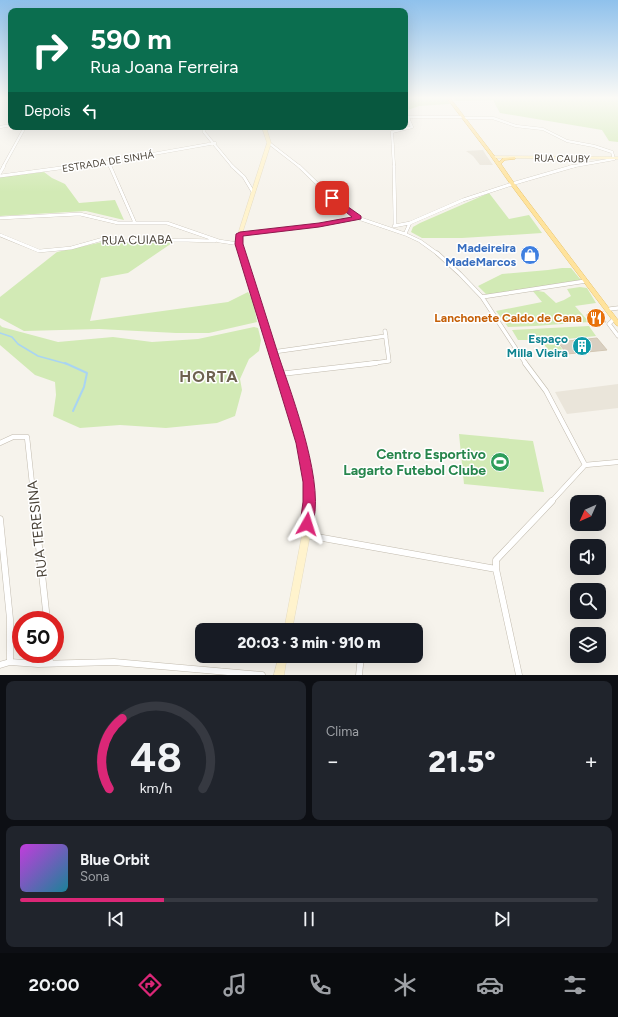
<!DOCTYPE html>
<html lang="pt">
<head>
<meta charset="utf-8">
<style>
  body { margin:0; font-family:Figtree,sans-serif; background:#20242c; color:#f1f3f6; height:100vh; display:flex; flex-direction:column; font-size:15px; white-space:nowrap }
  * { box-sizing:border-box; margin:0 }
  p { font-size:13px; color:#9ea1a6 }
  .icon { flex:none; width:22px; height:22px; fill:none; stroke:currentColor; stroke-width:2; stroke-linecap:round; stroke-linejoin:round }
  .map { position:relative; height:675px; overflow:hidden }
  .drawer { display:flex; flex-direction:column; gap:6px; padding:6px; background:#0d0f14; flex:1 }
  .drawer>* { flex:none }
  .guide { position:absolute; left:8px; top:8px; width:400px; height:122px; border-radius:8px; box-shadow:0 4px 16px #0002; background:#0b6e4f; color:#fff; overflow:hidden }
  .needle { width:26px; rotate:225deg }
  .fabs { position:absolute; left:570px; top:495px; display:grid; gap:8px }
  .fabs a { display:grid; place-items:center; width:36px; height:36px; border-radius:8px; background:#171b24; box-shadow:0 4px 16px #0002; font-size:20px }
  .speed { position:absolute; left:12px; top:611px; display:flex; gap:8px; font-size:20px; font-weight:700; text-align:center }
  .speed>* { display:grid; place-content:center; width:52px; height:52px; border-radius:50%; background:#171b24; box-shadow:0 4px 16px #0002; line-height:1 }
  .speed .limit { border:6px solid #d22; background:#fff; color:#111 }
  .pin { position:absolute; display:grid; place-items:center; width:34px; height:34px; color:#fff; margin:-17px; border-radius:8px; box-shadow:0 2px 6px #0006 }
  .me { position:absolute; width:44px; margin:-22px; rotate:6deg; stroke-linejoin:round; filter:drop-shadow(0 0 3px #0008) }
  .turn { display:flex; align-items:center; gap:14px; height:84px; padding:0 16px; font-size:18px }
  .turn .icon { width:52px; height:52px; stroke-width:2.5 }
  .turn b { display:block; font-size:28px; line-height:34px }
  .then { display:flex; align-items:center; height:38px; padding:0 16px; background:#0003; gap:8px; font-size:15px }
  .big { font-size:30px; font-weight:800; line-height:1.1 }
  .drawer .card { flex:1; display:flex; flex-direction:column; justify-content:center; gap:6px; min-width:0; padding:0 14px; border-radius:8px; background:#20242c }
  .drawer .dial { align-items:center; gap:0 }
  .dial svg { height:104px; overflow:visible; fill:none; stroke:#363941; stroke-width:7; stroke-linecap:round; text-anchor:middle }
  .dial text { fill:#f1f3f6; stroke:none }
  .song { display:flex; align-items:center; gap:12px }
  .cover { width:48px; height:48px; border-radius:6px; background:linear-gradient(135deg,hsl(290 70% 55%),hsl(190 70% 35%)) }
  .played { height:4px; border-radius:2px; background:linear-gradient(90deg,#db2777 25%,#363941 25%) }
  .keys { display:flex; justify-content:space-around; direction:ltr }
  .heat { display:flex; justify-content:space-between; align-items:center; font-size:22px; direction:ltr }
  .drawer .tiles { flex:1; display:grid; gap:6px; grid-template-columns:1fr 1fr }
  .card:last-child { grid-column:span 2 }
  .trip { position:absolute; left:195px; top:623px; width:228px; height:40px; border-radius:8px; background:#171b24; box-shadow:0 4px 16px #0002; font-weight:800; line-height:40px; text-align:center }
  .menu { display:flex; height:64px; justify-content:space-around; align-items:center; background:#090b0e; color:#9ea1a6 }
  .menu .icon { width:28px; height:28px }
  .menu .active { color:#db2777 }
  .menu b { font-size:18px; color:#f1f3f6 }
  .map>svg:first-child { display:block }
  .residential { fill:#eae5da }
  .green { fill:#d2eab5 }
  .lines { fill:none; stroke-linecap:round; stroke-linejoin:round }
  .stream-far1 { stroke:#a9d4f2; stroke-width:1.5 }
  .stream { stroke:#a9d4f2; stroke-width:2 }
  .building { fill:#d8cfc1; stroke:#d3c7b4 }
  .street-far4-casing { stroke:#c2bbae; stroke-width:3 }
  .street-far3-casing { stroke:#c2bbae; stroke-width:3.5 }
  .street-far2-casing { stroke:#c2bbae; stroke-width:4.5 }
  .street-far1-casing { stroke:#c2bbae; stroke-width:5.5 }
  .street-casing { stroke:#c2bbae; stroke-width:7 }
  .secondary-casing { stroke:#d6c79b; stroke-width:0.5 }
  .primary-casing { stroke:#e6c16a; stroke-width:1 }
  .street-far4 { stroke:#fff; stroke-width:2.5 }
  .street-far3 { stroke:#fff; stroke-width:3 }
  .street-far2 { stroke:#fff; stroke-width:3.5 }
  .street-far1 { stroke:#fff; stroke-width:4.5 }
  .street { stroke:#fff; stroke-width:6 }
  .secondary { fill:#fff3cd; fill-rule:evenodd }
  .primary { fill:#ffe39c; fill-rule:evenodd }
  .route { fill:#db2777; stroke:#8e194d }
  .labels { text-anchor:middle; stroke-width:3; stroke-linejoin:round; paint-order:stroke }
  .far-street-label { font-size:10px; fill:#4b4439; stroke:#fff }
  .street-label { font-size:12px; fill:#4b4439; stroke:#fff }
  .shop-label { font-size:12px; font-weight:bold; fill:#366cbe; stroke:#fff; text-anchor:end }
  .food-label { font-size:12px; font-weight:bold; fill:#c56008; stroke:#fff; text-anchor:end }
  .culture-label { font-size:12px; font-weight:bold; fill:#0d838f; stroke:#fff; text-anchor:end }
  .near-leisure-label { font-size:14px; font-weight:bold; fill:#27864d; stroke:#fff; text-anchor:end }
  .near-street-label { font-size:14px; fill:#4b4439; stroke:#fff }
  .district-label { font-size:16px; font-weight:bold; letter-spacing:1px; fill:#6e6250; stroke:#fff }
</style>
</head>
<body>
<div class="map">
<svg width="618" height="675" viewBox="0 0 618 675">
  <rect width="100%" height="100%" fill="#f6f3ec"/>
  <path class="residential" d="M483,150l3,5 7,10h-13l-7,-9 -7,-5z
    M618,384v24l-51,6 -12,-22z"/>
  <path class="green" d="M405,98h41l4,6 -31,2 -14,5z
    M453,98h165v44l-9,-1 -7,-11 -102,-17 -7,-13 -37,1z
    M44,172l8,6 13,6 14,19 36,-3 9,20 -38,-9 -86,5v-39z
    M489,193l20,26 20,-4 13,18 -80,5h-40l-11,-6 2,-5 7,-4z
    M107,241l28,3 36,-3 1,2 -44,30 -27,5 -11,43 138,-19 20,-10 5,8 4,22 -48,11h-33l-77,-4 -75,2 -24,-13v-21l57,-45z
    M562,268h9l10,12 -93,16 -10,-10 24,-12 46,-4z
    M580,287l7,1 9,15 -21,3 14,16 -54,4 -27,1 -12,-16 46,-9 -10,-12 12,2 12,11 8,-3 7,-4 -4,-7z
    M0,325l2,2 56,15 55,-5 39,5 46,-3 56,-12 4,1 3,12 -2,11 -10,8 -9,20 2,11 -7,26 -18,7 -51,5 -46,-3 -40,3 -27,-12 3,-21 -1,-13 -20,-7 -35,-30z
    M589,326l7,10 -40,4 10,15 -12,1 -14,-16h-22l-6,-10z
    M459,434l74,7 11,51 -80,-8z"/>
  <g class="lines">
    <path class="stream-far1" d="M0,333l12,4 6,7 20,12 29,8"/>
    <path class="stream" d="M65,363l22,10 -3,14 -11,24"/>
  </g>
  <path class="building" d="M600,313l6,9h-14l-6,-7z
    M597,338l10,12 -40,4 -9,-12z"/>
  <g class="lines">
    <g class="street-far4-casing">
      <path id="street-far4" d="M405,117h58
        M464,118h29l23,8 27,3 24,12 27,5 18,6 2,7 -45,8
        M0,127l11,-2
        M203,127l1,5 29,35
        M269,143l31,24
        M108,162l2,5
        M3,167l22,-40
        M67,167l41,-5 107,-19
        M394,167l-2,-35 20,-5 -4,-9"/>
    </g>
    <g class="street-far3-casing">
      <path id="street-far3" d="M110,166l25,57
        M232,166l12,11 9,15
        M299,166l33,32 26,20 47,16 15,7 18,13
        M394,166l1,60
        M0,173l4,-7
        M0,176l75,-10
        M515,183l59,-17
        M0,218l80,-4 38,9h49l52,18 20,3
        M394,226l16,-3
        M240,234l79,-9 39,-7
        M405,234l5,-11 53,-23 49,-16
        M0,235l39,16 32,-3 32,-9 36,3 40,-2 36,1"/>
    </g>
    <g class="street-far2-casing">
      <path id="street-far2" d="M437,253l23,21 22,23 44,67
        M482,297l104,-16
        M610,309l8,-1
        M614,319l-5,5 9,12
        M273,352l113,-16
        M367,364l22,-3 -4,-30"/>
    </g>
    <g class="street-far1-casing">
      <path id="street-far1" d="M525,363l21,28 39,74
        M280,374l96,-11
        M0,443l13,-6h14l7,65
        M551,502l34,-37 33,-3"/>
    </g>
    <g class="street-casing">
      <path id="street" d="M34,501l13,119
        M0,519l10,100v43
        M306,535l190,34
        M49,654l1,9
        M0,665l10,-3 28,2 76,-2 148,13
        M359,675l2,-19
        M519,675l-23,-106v-9l56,-59"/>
    </g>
    <g class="secondary-casing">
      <path id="secondary" d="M262,127h4l5,16 -29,91 -1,10 63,199 9,39v20l-3,33 -18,95h-8l18,-95 3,-33v-20l-7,-39 -61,-199 1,-10 29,-91z
        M494,156l124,1v2l-123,-1 -2,-1z
        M279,656h8l-3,19h-10z"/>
    </g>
    <g class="primary-casing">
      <path id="primary" d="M447,98h3l49,64 4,-4 12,-1v2l-10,1 -4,4 13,19 104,137v6l-2,-1 -105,-140 -21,-30z"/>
    </g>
    <use href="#street-far4" class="street-far4"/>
    <use href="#street-far3" class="street-far3"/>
    <use href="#street-far2" class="street-far2"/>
    <use href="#street-far1" class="street-far1"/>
    <use href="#street" class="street"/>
    <use href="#secondary" class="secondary"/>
    <use href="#primary" class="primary"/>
  </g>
  <linearGradient id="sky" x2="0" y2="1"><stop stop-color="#8fc1ec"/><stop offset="0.51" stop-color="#fbfaf6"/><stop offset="1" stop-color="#fbfaf6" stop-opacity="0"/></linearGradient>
  <rect width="618" height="192" fill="url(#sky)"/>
  <path class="route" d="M330,197h4l27,19v3l-42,8 -76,9v8c12,37 24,75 36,113 13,39 49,133 32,171l-4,2 -5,-2 -2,-4 3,-22v-20l-7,-39 -61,-199 1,-10 4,-2 79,-9 33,-6 -22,-18z"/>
  <defs>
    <g id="shop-disc" transform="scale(1)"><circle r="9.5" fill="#3f7fe0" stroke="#fff"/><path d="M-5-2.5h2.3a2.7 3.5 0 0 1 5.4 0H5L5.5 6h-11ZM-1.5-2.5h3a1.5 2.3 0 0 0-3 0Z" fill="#fff"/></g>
    <g id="restaurant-disc" transform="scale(1)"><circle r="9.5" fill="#e8710a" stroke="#fff"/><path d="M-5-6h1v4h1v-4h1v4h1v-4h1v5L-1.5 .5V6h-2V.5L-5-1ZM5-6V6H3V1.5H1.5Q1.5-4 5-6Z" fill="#fff"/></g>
    <g id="building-disc" transform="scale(1)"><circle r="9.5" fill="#0f9aa8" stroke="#fff"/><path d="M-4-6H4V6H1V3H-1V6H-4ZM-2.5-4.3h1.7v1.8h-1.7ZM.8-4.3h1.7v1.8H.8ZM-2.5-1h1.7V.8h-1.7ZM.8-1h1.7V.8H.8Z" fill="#fff"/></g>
    <g id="stadium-disc" transform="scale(1)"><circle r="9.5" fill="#2e9e5b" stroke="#fff"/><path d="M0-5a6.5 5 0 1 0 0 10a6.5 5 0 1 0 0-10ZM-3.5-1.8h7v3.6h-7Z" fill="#fff"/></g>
  </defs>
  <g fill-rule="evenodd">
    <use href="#shop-disc" x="530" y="255"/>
    <use href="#restaurant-disc" x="596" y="318"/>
    <use href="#building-disc" x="582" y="346"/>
    <use href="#stadium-disc" x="500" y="462"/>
  </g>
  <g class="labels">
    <g class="far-street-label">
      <text transform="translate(562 158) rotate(1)" y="4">RUA CAUBY</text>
      <text transform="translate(108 161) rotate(-9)" y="4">ESTRADA DE SINHÁ</text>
    </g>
    <g class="street-label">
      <text transform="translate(137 240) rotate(-1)" y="4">RUA CUIABA</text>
    </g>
    <g class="shop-label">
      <text x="516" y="252">Madeireira<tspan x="516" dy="14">MadeMarcos</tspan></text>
    </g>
    <g class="food-label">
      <text x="582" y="322">Lanchonete Caldo de Cana</text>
    </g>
    <g class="culture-label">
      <text x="568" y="343">Espaço<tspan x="568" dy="14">Milla Vieira</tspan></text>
    </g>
    <g class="near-leisure-label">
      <text x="486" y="459">Centro Esportivo<tspan x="486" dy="16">Lagarto Futebol Clube</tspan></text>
    </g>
    <g class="near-street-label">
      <text transform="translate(37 529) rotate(-96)" y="5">RUA TERESINA</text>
    </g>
    <g class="district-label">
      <text x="209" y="382">HORTA</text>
    </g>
  </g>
</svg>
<div class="fabs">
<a><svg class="needle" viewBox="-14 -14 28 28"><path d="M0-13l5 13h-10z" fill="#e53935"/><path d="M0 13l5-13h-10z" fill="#9ea1a6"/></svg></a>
<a><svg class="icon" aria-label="sound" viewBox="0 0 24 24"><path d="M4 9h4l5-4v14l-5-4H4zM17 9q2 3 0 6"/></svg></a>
<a><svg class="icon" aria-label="search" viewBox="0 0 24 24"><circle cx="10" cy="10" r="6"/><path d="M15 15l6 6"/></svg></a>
<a><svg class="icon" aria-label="layers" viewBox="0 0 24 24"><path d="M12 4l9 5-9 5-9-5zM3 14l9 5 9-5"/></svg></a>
</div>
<div class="speed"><div class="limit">50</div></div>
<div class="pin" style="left:332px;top:198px;background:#d93025"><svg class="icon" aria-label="arrive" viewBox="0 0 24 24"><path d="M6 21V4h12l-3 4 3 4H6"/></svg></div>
<svg class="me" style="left:307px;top:524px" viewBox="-20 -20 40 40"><path d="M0-17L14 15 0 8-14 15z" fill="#db2777" stroke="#fff" stroke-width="4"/></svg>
<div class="trip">20:03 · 3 min · 910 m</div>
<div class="guide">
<div class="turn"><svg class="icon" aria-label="right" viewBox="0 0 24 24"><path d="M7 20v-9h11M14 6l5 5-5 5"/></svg><div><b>590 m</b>Rua Joana Ferreira</div></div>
<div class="then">Depois<svg class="icon" aria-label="left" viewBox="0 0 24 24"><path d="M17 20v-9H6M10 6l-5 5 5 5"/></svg></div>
</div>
</div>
<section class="drawer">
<div class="tiles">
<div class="card dial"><svg viewBox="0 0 100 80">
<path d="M14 69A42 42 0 1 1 86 69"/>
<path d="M14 69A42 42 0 0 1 24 15" stroke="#db2777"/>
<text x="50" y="56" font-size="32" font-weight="700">48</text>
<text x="50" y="72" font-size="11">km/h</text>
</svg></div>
<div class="card"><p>Clima</p>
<div class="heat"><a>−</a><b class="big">21.5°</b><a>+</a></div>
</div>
<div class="card">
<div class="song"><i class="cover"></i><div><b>Blue Orbit</b><p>Sona</p></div></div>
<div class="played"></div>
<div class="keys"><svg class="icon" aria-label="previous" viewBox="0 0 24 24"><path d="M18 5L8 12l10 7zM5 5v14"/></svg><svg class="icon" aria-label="pause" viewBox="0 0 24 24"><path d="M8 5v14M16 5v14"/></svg><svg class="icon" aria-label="next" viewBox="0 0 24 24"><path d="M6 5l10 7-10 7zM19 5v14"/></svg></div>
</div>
</div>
</section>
<nav class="menu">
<b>20:00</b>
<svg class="icon active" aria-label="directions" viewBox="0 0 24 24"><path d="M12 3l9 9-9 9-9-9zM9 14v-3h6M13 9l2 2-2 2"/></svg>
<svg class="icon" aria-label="music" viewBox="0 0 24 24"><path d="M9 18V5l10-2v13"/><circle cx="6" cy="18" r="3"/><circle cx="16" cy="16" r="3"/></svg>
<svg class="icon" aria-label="phone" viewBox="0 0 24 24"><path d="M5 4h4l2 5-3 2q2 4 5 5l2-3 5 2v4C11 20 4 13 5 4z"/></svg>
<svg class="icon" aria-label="climate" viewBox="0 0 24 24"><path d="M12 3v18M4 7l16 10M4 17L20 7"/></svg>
<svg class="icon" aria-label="car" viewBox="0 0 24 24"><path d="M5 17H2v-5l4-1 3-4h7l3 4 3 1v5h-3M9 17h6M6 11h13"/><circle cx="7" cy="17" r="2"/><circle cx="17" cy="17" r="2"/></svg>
<svg class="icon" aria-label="filters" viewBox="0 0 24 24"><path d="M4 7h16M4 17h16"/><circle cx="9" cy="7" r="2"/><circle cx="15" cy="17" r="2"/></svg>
</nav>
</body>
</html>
